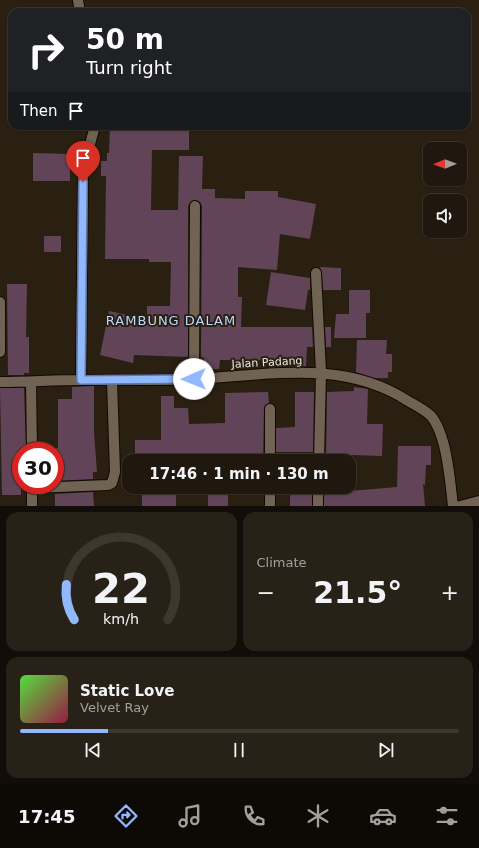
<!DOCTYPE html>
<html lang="en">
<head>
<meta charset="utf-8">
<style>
  body { margin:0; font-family:"DejaVu Sans",sans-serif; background:#282117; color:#f1f3f6; height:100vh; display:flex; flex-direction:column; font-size:15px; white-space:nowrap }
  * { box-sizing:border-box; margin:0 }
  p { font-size:13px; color:#a2a09e }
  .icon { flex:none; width:22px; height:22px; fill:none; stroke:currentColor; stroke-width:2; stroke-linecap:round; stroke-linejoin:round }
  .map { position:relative; height:506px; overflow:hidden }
  .drawer { display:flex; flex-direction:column; gap:6px; padding:6px; background:#120d08; flex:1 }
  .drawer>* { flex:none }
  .banner { position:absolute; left:8px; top:8px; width:463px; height:122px; border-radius:12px; box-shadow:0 1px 3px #0004,0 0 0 1px #3d372e; background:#202124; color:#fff; overflow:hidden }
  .needle { width:26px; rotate:269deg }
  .tools { position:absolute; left:423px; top:142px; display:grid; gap:8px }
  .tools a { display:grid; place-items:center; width:44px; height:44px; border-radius:8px; background:#20180e; box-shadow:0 1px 3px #0004,0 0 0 1px #3d372e; font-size:20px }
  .speed { position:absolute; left:12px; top:442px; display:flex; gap:8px; font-size:20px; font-weight:700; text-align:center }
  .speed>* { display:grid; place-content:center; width:52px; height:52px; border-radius:50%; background:#20180e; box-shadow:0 1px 3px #0004,0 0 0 1px #3d372e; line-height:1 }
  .speed .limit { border:6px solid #d22; background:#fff; color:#111 }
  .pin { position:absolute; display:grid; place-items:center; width:34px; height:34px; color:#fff; margin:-41px -17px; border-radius:50% 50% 50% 0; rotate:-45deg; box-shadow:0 0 4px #0007 }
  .pin .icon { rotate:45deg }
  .me { position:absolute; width:44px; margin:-22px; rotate:269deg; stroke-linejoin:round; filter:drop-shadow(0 0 3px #0008) }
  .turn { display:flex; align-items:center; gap:14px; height:84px; padding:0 12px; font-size:18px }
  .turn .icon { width:52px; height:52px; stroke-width:2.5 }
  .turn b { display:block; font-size:28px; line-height:34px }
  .then { display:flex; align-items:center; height:38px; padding:0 12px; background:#0003; gap:8px; font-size:15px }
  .big { font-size:30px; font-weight:600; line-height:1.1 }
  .drawer .tile { flex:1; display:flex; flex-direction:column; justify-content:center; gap:6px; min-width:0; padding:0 14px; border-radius:12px; background:#282117 }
  .drawer .dial { align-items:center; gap:0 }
  .dial svg { height:104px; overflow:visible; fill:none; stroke:#3d372e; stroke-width:7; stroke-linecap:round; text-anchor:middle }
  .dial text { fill:#f1f3f6; stroke:none }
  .song { display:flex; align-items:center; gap:12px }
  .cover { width:48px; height:48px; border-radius:6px; background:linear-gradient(135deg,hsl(110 70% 55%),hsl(340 70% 35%)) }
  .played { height:4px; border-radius:2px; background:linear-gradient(90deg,#91b8fd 20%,#3d372e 20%) }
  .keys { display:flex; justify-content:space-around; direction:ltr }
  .heat { display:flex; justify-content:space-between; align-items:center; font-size:22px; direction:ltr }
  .drawer .tiles { flex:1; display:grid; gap:6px; grid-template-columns:1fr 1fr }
  .tile:last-child { grid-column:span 2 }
  .trip { position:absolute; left:122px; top:454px; width:234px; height:40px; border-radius:12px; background:#20180e; box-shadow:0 1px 3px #0004,0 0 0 1px #3d372e; font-weight:600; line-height:40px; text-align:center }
  .tab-bar { display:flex; height:64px; justify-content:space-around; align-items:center; background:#0d0a06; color:#a2a09e }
  .tab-bar .icon { width:28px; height:28px }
  .tab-bar .active { color:#91b8fd }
  .tab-bar b { font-size:18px; color:#f1f3f6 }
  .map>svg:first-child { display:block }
  .building { fill:#614458 }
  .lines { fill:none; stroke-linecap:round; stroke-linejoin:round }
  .minor-casing { stroke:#130901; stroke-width:12 }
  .minor { stroke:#706354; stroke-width:10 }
  .route-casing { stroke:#5e78a4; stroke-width:10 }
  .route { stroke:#91b8fd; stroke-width:7 }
  .labels { text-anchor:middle; stroke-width:4; stroke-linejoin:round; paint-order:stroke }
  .street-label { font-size:11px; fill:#eee7de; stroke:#2a2012 }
  .quarter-label { font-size:13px; letter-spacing:1px; fill:#bed5fc; stroke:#2a2012 }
</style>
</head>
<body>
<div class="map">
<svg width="479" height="506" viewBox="0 0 479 506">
  <rect width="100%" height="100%" fill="#2a2012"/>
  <path class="building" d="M110,126h79v24h-37l-1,60h27l1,-54h24l-1,33h13v9l30,1v-8h33v6l38,7 -6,35 -30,-5 -3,36 -39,-3v30h4l-1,30h71l1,20h-6l-1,19 -35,1v-2h-6v-5h-45l-1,9h-15v-11l-3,-1 1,-151 -2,-4 -5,-2 -4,1 -3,5v151l-54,-2 -1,8 -33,-8 9,-44 38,8v-13h23l1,-44h-22v-3h-44l1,-83h-5v-15h6v-8h2z
    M33,153l37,1v27h-37z
    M44,236h17v16h-17z
    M320,267l21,1v22h-18l-1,-17z
    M271,272l39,6v12h-2l-3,20 -39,-5z
    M7,284h20l-1,53h3v36h-5v2h-16z
    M349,290h21v23h-4v25h-32l2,-24h13z
    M325,327h6v20h-5z
    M357,340h30l-1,14h6v18h-4v6h-15l-17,-6z
    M94,386v47l3,39h-4v7l-38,2v-33h3v-49h14v-12z
    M354,387l14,2 -1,35h16l-1,32 -32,-1v6h-24l1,-69 27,-1z
    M0,388h24l2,63h-5v44h-19z
    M268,392l1,11 -4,2 -1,4 -1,52 -34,-1v-4l-40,1v-3l-54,3v-17h26v-44h13v12h14l1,16 36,-1v-30z
    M295,392h19l-1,60h-37v-24l19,-1z
    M398,446h33v19h-5l-1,20 -2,-1 2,22h-101v-19h26v4l47,-4z
    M142,487h34v19h-34z
    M290,487h22v19h-22z
    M93,492l1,14h-39v-12z
    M208,493h20v13h-20z"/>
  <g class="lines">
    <g class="minor-casing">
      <path id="minor" d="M78,0l2,12
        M316,273l5,99 -2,89
        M0,302v50
        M194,379l1,-173
        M81,380l2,-211 12,-43
        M0,382c27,0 54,-2 82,-2 37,-1 74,1 111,-1 73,-3 149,-21 215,22 7,4 17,9 23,15 16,19 19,65 22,90
        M31,382l1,69
        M270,461v-52
        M32,485v21
        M32,488l76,-3 4,-2 3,-11 -3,-91
        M270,506v-19
        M318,506v-19
        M460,506l19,-5"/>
    </g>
    <use href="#minor" class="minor"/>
  </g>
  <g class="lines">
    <g class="route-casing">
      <path id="route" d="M83,182l-2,198 113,-1"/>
    </g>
    <use href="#route" class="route"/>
  </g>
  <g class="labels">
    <g class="street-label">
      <text transform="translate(267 362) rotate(-3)" y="4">Jalan Padang</text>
    </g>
    <g class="quarter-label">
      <text x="171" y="325">RAMBUNG DALAM</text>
    </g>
  </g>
</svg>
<div class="tools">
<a><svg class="needle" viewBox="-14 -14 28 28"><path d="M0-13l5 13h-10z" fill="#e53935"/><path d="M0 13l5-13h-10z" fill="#a2a09e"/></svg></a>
<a><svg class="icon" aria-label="sound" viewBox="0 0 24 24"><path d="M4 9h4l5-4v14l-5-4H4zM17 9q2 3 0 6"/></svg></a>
</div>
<div class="speed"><div class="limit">30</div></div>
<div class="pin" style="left:83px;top:182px;background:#d93025"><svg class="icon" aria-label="arrive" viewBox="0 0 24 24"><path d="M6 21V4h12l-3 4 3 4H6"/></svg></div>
<svg class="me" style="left:194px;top:379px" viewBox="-20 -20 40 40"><circle r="19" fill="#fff"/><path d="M0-13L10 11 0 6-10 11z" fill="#91b8fd"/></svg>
<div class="trip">17:46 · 1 min · 130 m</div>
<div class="banner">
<div class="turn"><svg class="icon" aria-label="right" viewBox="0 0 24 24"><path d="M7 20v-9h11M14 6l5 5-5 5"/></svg><div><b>50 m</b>Turn right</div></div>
<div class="then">Then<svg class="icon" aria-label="arrive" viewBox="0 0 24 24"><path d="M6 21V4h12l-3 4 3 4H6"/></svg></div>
</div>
</div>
<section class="drawer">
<div class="tiles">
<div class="tile dial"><svg viewBox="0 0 100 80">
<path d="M14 69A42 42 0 1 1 86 69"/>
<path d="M14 69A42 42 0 0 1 8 42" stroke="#91b8fd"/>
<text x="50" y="56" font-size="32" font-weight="700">22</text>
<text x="50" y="72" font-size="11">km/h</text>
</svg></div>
<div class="tile"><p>Climate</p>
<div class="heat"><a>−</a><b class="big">21.5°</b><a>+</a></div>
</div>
<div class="tile">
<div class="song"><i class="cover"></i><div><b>Static Love</b><p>Velvet Ray</p></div></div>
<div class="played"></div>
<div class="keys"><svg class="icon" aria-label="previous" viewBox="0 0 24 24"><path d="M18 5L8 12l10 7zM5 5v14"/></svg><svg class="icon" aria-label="pause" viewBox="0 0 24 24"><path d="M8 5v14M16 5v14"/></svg><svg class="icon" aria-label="next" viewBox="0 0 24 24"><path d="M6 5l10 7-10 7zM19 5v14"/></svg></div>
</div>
</div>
</section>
<nav class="tab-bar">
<b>17:45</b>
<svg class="icon active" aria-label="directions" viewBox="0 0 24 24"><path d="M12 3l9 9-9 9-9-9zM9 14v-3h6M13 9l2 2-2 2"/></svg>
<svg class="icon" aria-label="music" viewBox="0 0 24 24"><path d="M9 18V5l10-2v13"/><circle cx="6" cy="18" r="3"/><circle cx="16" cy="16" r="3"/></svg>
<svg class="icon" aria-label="phone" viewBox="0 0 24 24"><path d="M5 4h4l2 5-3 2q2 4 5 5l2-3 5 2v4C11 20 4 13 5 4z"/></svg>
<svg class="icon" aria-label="climate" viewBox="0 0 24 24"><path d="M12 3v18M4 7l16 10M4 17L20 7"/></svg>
<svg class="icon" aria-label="car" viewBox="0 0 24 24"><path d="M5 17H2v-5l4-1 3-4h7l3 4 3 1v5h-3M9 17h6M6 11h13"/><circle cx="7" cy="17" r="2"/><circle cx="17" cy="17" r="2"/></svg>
<svg class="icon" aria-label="filters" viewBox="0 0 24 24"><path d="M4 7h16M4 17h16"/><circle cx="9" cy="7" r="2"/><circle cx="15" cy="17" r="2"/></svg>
</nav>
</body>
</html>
